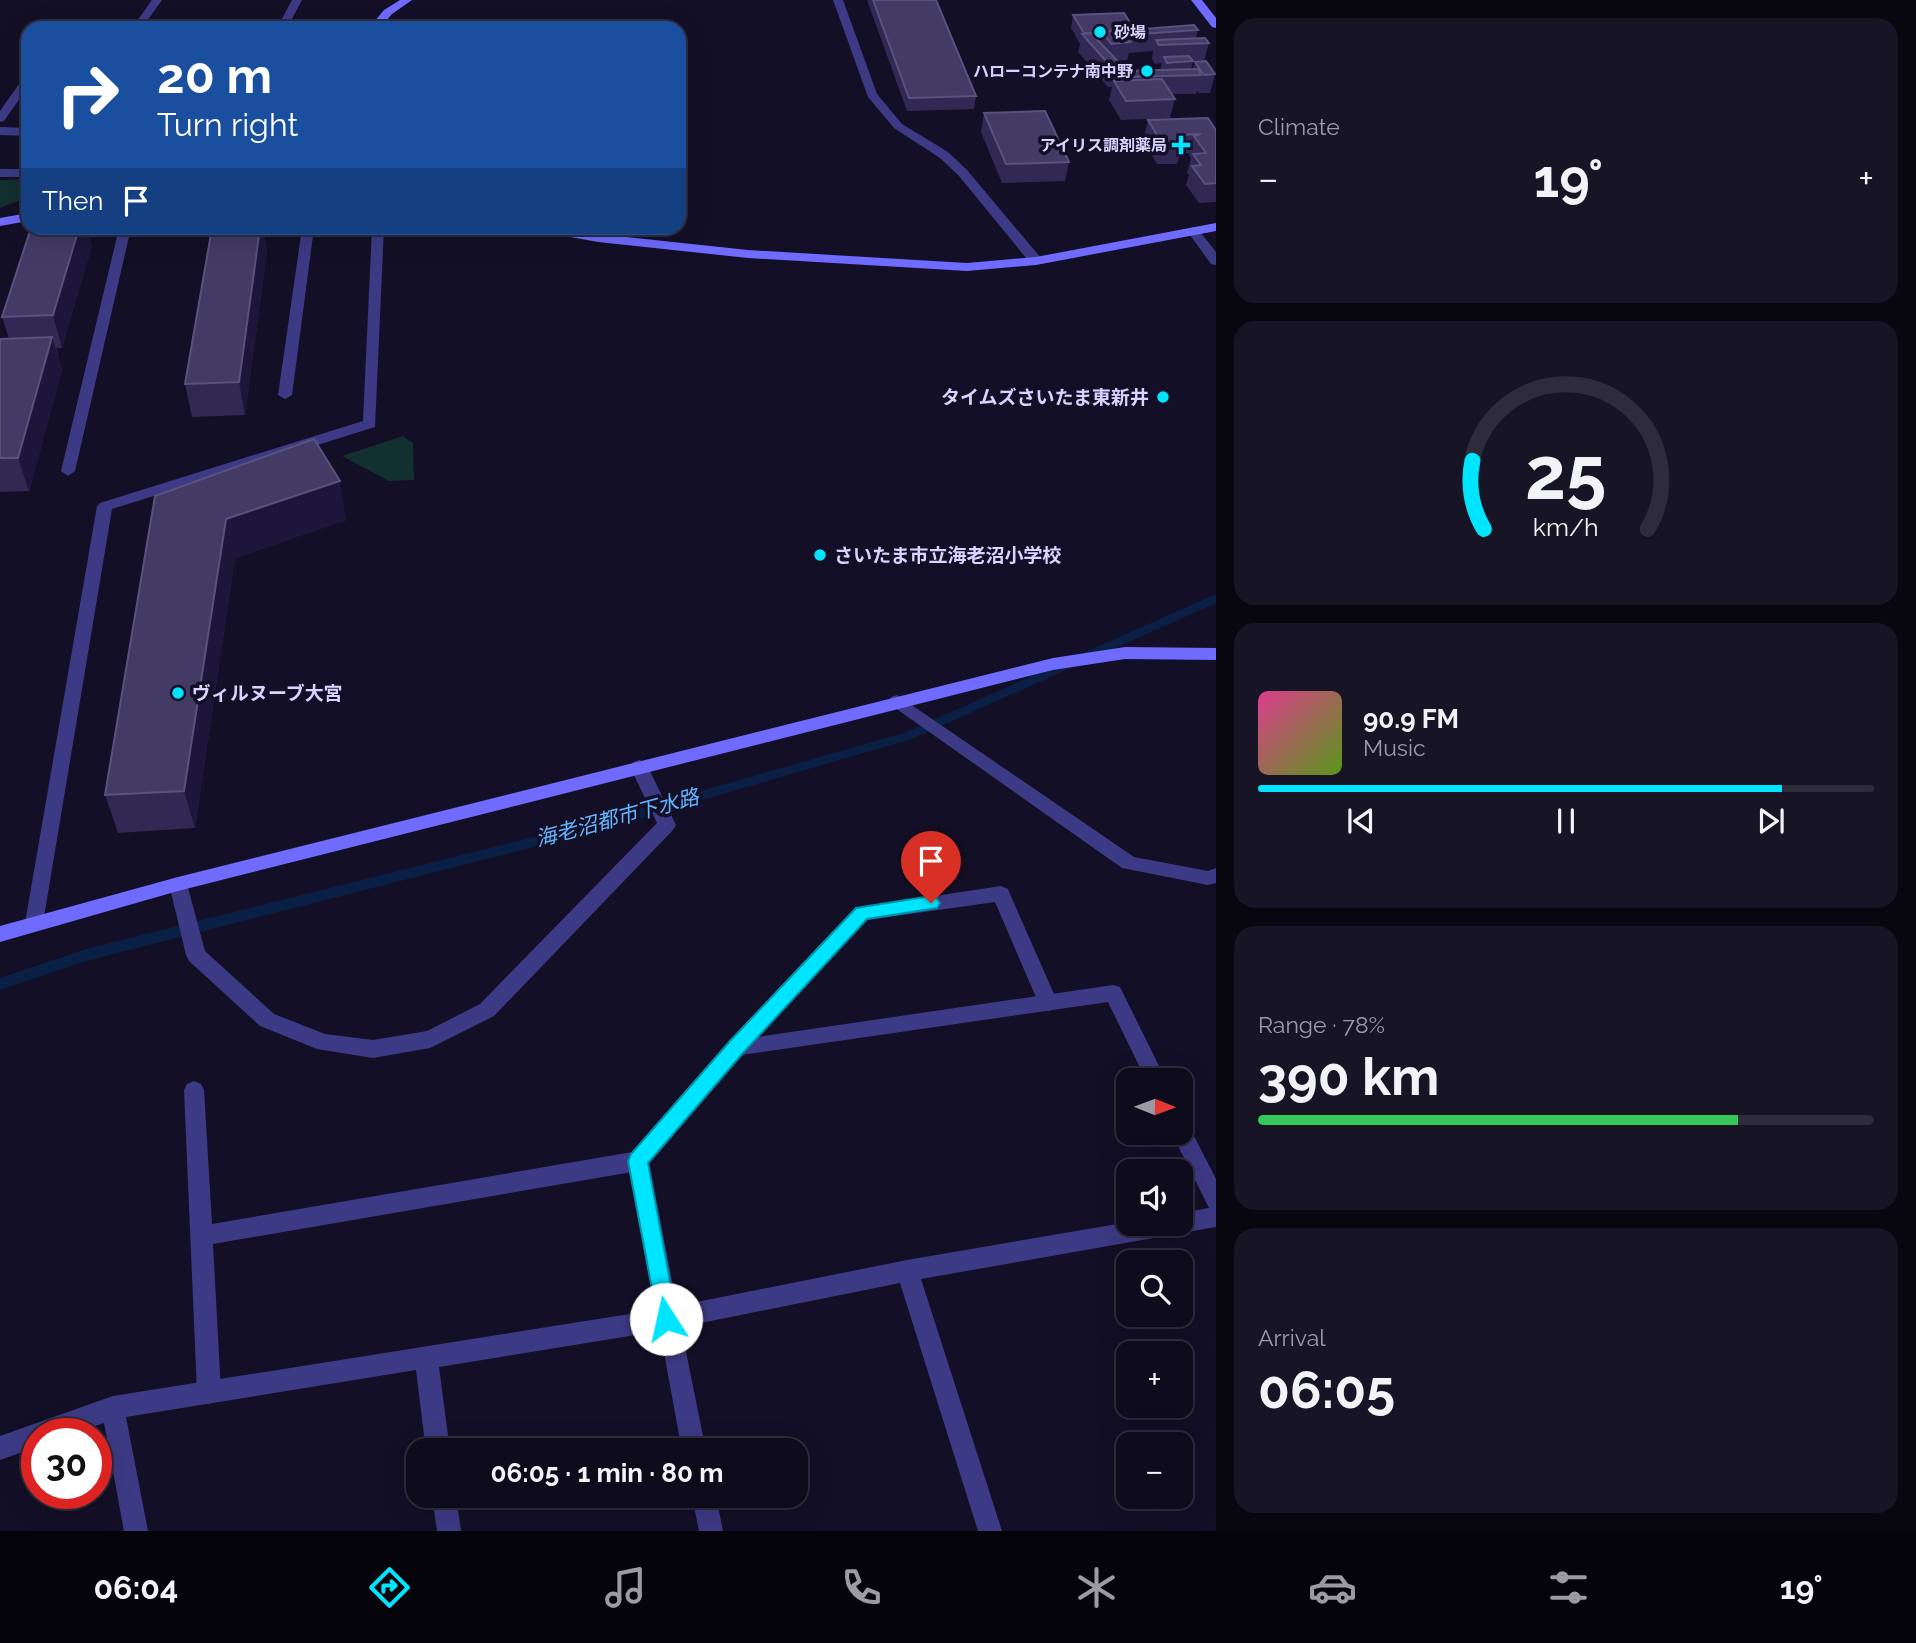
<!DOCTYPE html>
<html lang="en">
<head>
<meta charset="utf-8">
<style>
  body { margin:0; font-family:Raleway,"Noto Sans JP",sans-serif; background:#171425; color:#f1f3f6; height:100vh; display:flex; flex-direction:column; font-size:26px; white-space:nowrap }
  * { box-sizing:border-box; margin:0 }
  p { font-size:23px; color:#9b9ba3 }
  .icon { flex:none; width:38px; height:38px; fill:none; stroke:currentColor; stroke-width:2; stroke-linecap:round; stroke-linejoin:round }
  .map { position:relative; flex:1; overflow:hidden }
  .details { display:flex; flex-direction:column; gap:18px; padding:18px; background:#08060f; width:700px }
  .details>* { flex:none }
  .banner { position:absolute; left:21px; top:21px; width:665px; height:214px; border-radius:21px; box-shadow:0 7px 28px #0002,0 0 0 2px #2e2b3b; background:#1a4fa0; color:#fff; overflow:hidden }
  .needle { width:46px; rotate:91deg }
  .tools { position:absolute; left:1116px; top:1068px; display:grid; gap:14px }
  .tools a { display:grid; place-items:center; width:77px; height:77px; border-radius:14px; background:#0e0b1c; box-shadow:0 7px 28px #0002,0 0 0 2px #2e2b3b; font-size:35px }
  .speed { position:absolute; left:21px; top:1418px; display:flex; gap:14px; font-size:35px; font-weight:700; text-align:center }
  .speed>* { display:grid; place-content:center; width:91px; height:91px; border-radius:50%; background:#0e0b1c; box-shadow:0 7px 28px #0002,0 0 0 2px #2e2b3b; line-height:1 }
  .speed .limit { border:10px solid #d22; background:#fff; color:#111 }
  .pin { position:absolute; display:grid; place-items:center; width:60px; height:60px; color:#fff; margin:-72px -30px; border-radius:50% 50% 50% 0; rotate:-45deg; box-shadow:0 0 7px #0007 }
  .pin .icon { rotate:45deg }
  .me { position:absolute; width:77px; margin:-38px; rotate:350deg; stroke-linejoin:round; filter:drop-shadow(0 0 5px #0008) }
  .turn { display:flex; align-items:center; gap:24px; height:147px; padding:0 21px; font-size:32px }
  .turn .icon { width:91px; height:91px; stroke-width:2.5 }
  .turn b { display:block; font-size:49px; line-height:60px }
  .then { display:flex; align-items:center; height:66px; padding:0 21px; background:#0003; gap:14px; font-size:26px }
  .big { font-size:52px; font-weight:700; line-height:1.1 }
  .details .card { flex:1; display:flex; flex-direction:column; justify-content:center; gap:10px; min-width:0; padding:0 24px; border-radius:21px; background:#171425 }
  .details .dial { align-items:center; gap:0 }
  .dial svg { height:182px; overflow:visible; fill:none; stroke:#2e2b3b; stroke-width:7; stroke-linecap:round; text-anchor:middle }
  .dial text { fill:#f1f3f6; stroke:none }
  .song { display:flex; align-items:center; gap:21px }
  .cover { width:84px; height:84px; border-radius:10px; background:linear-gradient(135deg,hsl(330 70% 55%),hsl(90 70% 35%)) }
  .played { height:7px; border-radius:4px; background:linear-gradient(90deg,#00e5ff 85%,#2e2b3b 85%) }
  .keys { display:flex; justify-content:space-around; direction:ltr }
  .heat { display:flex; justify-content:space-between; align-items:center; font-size:38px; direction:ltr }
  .charge { height:10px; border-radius:5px; background:linear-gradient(90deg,#34c759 78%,#2e2b3b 0) }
  .trip { position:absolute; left:406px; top:1438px; width:402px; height:70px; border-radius:21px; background:#0e0b1c; box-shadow:0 7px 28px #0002,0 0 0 2px #2e2b3b; font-weight:700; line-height:70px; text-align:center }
  .tab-bar { display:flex; height:112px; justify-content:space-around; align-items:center; background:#06040b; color:#9b9ba3 }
  .tab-bar .icon { width:49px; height:49px }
  .tab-bar .selected { color:#00e5ff }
  .tab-bar b { font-size:32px; color:#f1f3f6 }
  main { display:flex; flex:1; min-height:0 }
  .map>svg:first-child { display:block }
  .green { fill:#12302f }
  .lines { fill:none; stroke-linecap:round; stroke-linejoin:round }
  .stream { fill:#0a1f44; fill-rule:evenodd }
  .lane { fill:#3d3a85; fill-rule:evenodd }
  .street { fill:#3d3a85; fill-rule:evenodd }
  .secondary { fill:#6f6bff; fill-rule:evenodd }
  .wall { fill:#312854; fill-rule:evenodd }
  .shaded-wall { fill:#1d163a }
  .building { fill:#433a66; stroke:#5a527e; stroke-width:2 }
  .route { fill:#00e5ff; stroke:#0095a6; stroke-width:2 }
  .poi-dot { fill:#00e5ff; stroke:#130f26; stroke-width:2.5 }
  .labels { text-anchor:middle; stroke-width:7; stroke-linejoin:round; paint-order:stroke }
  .far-poi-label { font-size:16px; font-weight:bold; fill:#d9d4ff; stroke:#130f26; text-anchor:end }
  .poi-label { font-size:19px; font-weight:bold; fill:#d9d4ff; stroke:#130f26; text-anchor:start }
  .water-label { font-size:21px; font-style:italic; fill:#62b6ff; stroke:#130f26 }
</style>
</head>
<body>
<main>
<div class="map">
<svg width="1216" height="1531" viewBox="0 0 1216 1531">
  <rect width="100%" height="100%" fill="#130f26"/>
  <path class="green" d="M28,179v18l-28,11v-28z
    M403,436l10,7 1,37 -25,1 -47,-25z"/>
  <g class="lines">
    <path class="stream" d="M1216,594v9l-304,136 -327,95 -499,127 -86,29v-12l86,-29 499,-125 319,-91z"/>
    <path class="lane" d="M28,76v11l-24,34 -4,1v-11l24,-34z
      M0,127l28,1v8l-28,-1z
      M119,228h12l-56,243 -7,5 -7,-5z
      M302,228h12l-22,167 -7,4 -7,-4z
      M1001,886l7,3 2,5 48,109 -3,6 -7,2 -7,-2 -46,-107 -128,18 -124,133 -7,3 -7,-3 -3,-6 3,-6 126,-133z
      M194,1081l7,3 3,6 8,134 426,-73 7,3 4,7 -4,7 -7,3 -425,73 8,148 -4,8 -8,4 -8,-4 -4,-8 -13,-302 3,-6z"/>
    <path class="street" d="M152,0h10l-20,28h-10z
      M292,0h10l-15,28h-10z
      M833,0h10l34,94 25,30 46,28 19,18 74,88v6h-10l-72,-88 -19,-18 -46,-30 -26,-31z
      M0,169h28v8h-28z
      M1193,227l4,1 19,24v13l-5,-1 -24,-33z
      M372,228h12l-9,199 -263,82 -69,414 -2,5 -7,3 -7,-3 -2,-5 72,-417 3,-3 263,-82z
      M897,695l237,162 74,14 8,-3v15l-8,2 -86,-17 -231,-163 -2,-4 2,-4z
      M639,760l6,2 3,5 28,58 -3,5 -179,186 -64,32 -57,10 -56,-9 -57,-23 -71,-65 -3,-6 -17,-71 2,-5 7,-2 7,2 2,5 18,67 69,63 51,20 48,6 54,-9 53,-27 177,-181 -27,-56 3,-5z
      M1113,985l7,2 46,93h-20l-38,-78 -366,53 -93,109 28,142 230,-46 222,-38 52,1v-10l28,-5 -38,-76h10v-10l7,2 28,55v48l-295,52 81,252h-24l-78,-248 -219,44 25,124h-24l-22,-120 -221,36 11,84h-24l-10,-81 -290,47 22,114h-24l-20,-108 -29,10h-38v14l-37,13v-24l113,-40 542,-86 -28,-149 102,-120z
      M432,1496h24l5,35h-24z
      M692,1496h24l7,35h-24z"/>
    <path class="secondary" d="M400,0h12l-20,14 -12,14h-11l15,-18z
      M1191,0h11l14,18v10l-4,-1z
      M28,213v8l-28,5v-8z
      M1216,223v8l-180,34 -69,6 -219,-13 -150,-16 -55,-10 -6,-4h24l37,6 150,16 219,13 69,-6z
      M1125,647l91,1v12l-91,-1 -72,11 -875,221 -178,51v-16l178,-49 875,-219z"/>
  </g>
  <path class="wall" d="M867,0h69l40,96 -2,13 -67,2z
    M1073,15l61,14 64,1 -2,8 13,5 -5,18 11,13 -5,19h-11l-2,-2 -1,3h-24l3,5 -5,19 -49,2 -12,-20 3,-13h-4l-30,-35 2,-8 -9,-16zM1153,51l-1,8 3,5 7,-1 -2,7 -38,1 -2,10 3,-14 -6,-6 10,-1 2,-7zM1193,62h2l-2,7h-2z
    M984,113l85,49 -4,19 -63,2 -21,-51z
    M1148,120l68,10v72l-17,1 -13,-18 3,-10 -2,-2 4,-15 -2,-3v-2l-9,1 -3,10h-20l-14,-25z
    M212,228h51l4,23 -22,164 -53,2 -7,-33z
    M92,245l-30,103h-6l6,22 -33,121 -29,1v-153h9l-7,-22z
    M155,496l191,24 -111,38 -40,270 -77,5 -13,-38z"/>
  <path class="shaded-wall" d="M79,228h8l5,17 -30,103 -9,-33z
    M260,228h3l4,23 -22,164 -6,-33z
    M52,337l10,33 -33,121 -11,-33z
    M340,481l6,39 -111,38 -40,270 -11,-37 42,-272z"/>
  <path class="building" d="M873,0h63l40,96 -67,2z
    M1124,13l10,16 -31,3 -1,3h-9l-2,-2h-7l-11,-18z
    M1194,25l4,5 -72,5 5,7 -20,2 -8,-12z
    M1091,33l32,34 -11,1 -30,-34z
    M1205,38l4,5 -50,2 -3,-5z
    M1189,56l4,5 -26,2 -3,-6z
    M1206,61l9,13 -11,1 -9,-13z
    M1198,69l3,6 -75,2 -4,-6z
    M1162,79l13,20 -49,2 -12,-20z
    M1045,111l24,51 -63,2 -22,-51z
    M1208,118l8,12v53l-11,1 -13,-18 9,-1 -8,-11 13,-1 -12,-17 7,-2 -24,1 5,10h-19l-15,-25z
    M31,228h48l-26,87 -51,2z
    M212,228h48l-21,154 -54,2z
    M52,337l-34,121h-18v-119z
    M314,439l26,42 -114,38 -42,272 -79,4 50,-299z"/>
  <path class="route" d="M931,896l6,2 3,5 -3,5 -70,11 -124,134 -95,110 29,156 -3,7 -8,3 -7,-3 -31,-165 3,-7 99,-113 126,-133z"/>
  <g class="poi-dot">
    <circle cx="1100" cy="32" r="7"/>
    <circle cx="1147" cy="71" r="7"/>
    <path d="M1177.5 134.5h7v7h7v7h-7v7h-7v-7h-7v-7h7z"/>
    <circle cx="1163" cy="397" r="7"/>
    <circle cx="820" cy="555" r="7"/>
    <circle cx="178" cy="693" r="7"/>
  </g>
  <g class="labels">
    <g class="far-poi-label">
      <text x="1114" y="38" text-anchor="start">砂場</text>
      <text x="1133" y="77">ハローコンテナ南中野</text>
      <text x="1167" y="151">アイリス調剤薬局</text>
    </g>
    <g class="poi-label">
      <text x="1149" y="404" text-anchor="end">タイムズさいたま東新井</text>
      <text x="834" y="562">さいたま市立海老沼小学校</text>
      <text x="192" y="700">ヴィルヌーブ大宮</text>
    </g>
    <g class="water-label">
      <text transform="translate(617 818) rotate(-15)" y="7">海老沼都市下水路</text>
    </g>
  </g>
</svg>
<div class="tools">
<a><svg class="needle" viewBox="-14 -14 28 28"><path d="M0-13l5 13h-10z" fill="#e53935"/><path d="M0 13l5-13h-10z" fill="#9b9ba3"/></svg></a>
<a><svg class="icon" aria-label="sound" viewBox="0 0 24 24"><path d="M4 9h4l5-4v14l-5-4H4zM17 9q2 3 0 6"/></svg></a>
<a><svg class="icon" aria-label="search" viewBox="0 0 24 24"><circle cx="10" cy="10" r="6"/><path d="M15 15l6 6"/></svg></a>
<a>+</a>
<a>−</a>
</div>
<div class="speed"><div class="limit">30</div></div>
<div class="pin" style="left:931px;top:903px;background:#d93025"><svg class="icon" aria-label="arrive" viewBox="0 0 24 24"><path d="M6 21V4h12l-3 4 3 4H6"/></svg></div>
<svg class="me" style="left:666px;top:1319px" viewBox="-20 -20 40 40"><circle r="19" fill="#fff"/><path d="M0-13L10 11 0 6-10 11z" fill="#00e5ff"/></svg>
<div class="trip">06:05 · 1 min · 80 m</div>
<div class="banner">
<div class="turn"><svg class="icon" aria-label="right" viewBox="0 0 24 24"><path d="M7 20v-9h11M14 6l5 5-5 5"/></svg><div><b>20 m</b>Turn right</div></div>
<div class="then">Then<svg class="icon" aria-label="arrive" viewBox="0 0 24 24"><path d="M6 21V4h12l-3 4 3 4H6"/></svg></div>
</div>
</div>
<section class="details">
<div class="card"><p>Climate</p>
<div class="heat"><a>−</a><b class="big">19°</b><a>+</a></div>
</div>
<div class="card dial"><svg viewBox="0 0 100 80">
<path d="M14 69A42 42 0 1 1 86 69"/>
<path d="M14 69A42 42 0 0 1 9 39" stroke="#00e5ff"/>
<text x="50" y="56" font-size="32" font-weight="700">25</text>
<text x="50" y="72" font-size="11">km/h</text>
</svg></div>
<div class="card">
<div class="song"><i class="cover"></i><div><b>90.9 FM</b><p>Music</p></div></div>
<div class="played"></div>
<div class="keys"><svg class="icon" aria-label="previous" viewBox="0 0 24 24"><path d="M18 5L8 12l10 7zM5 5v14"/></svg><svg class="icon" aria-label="pause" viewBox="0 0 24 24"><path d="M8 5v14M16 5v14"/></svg><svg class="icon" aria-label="next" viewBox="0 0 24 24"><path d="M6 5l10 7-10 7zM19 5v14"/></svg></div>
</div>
<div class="card"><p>Range · 78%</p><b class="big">390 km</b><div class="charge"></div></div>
<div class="card"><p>Arrival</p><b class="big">06:05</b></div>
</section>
</main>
<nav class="tab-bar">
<b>06:04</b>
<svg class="icon selected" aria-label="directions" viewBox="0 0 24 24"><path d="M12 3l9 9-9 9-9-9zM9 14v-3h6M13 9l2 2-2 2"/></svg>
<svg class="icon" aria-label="music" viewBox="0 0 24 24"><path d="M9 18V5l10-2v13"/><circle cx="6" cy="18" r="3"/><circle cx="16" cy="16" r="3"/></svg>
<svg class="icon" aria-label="phone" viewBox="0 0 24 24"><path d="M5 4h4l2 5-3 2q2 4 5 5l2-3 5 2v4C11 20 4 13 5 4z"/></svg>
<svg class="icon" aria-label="climate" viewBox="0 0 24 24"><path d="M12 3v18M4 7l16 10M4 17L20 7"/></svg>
<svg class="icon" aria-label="car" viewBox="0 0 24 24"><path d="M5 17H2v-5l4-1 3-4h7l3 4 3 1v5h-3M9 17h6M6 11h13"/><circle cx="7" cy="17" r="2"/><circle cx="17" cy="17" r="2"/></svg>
<svg class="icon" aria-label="filters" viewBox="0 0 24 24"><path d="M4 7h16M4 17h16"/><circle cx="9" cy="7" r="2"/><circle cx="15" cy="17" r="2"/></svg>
<b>19°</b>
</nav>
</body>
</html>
